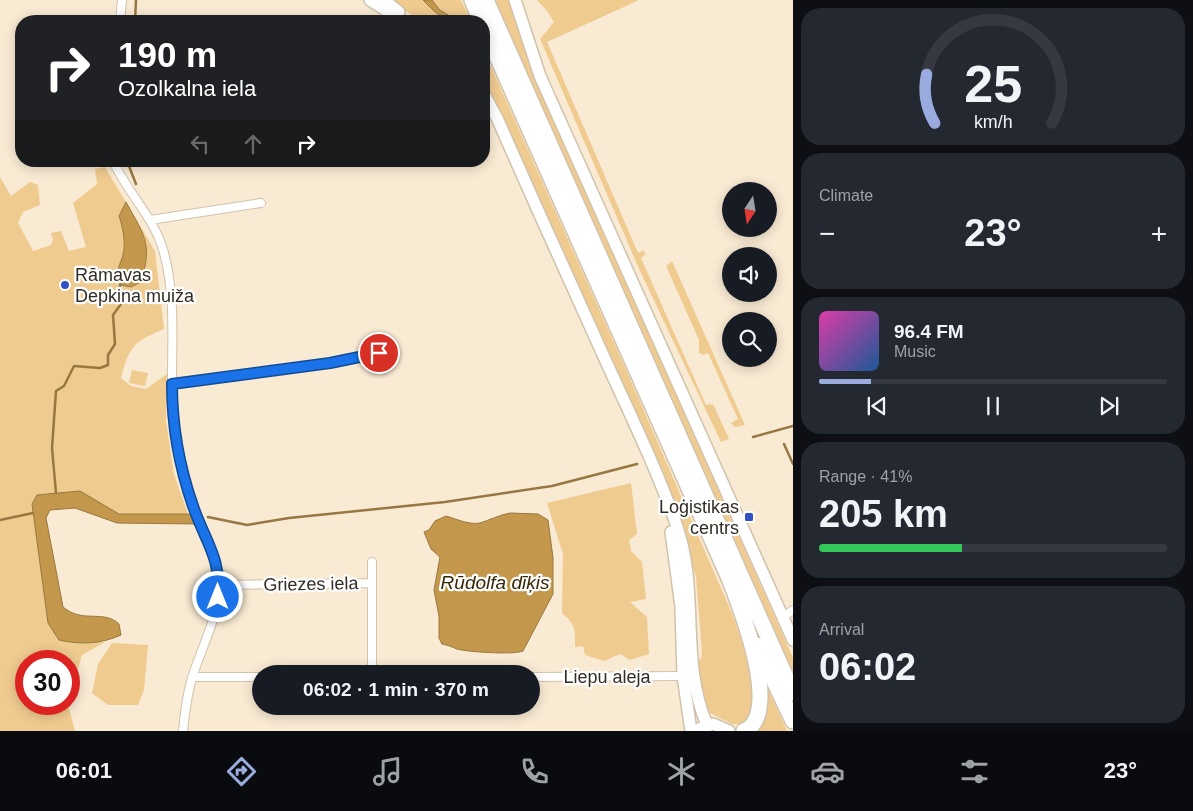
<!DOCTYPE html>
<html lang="en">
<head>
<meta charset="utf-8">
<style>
  body { margin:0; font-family:Helvetica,sans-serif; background:#242831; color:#f1f3f6; height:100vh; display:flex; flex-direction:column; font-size:19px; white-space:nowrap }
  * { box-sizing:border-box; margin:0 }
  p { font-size:16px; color:#9ea1a6 }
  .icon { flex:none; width:28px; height:28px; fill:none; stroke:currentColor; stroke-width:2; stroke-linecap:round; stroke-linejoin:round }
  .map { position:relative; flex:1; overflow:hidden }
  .sheet { display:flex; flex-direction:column; gap:8px; padding:8px; background:#0d0f14; width:400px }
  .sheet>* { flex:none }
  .guide { position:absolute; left:15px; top:15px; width:475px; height:152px; border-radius:20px; box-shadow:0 2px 12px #0003; background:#202124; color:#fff; overflow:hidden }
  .needle { width:32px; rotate:192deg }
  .tools { position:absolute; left:722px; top:182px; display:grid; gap:10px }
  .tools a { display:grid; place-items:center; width:55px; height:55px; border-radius:50%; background:#171b24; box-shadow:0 2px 12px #0003; font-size:25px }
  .speed { position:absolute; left:15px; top:650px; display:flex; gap:10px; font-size:25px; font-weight:700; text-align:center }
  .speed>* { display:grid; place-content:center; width:65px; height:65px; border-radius:50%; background:#171b24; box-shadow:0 2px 12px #0003; line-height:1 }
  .speed .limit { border:8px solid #d22; background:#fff; color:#111 }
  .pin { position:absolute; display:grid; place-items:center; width:42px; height:42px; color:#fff; margin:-21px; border:2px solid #fff; border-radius:50%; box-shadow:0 1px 5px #0007 }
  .me { position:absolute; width:55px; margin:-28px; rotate:0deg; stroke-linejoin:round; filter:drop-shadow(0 0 4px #0008) }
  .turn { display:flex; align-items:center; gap:18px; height:105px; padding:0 20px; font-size:22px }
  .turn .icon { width:65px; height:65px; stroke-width:2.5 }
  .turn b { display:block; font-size:35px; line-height:42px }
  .lanes { display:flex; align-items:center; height:48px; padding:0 20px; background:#0003; justify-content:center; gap:25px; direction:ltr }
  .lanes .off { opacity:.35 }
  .big { font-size:38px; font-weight:700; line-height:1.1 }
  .sheet .tile { flex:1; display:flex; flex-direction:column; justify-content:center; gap:8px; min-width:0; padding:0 18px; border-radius:20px; background:#242831 }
  .sheet .dial { align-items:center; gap:0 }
  .dial svg { height:130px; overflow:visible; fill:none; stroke:#363941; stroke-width:7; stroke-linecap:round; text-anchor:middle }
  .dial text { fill:#f1f3f6; stroke:none }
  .song { display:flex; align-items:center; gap:15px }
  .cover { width:60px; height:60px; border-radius:8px; background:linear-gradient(135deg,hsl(320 70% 55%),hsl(210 70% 35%)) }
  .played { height:5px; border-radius:2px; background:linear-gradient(90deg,#9aabdf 15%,#363941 15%) }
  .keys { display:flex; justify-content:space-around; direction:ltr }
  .heat { display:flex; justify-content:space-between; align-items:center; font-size:28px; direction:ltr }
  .charge { height:8px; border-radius:4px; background:linear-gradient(90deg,#34c759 41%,#363941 0) }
  .trip { position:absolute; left:252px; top:665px; width:288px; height:50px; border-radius:25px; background:#171b24; box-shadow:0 2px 12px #0003; font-weight:700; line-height:50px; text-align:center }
  .dock { display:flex; height:80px; justify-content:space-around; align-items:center; background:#090b0e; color:#9ea1a6 }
  .dock .icon { width:35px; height:35px }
  .dock .active { color:#9aabdf }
  .dock b { font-size:22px; color:#f1f3f6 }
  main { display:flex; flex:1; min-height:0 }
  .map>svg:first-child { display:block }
  .green { fill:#f0cb90 }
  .water { fill:#c4984c; stroke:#987840 }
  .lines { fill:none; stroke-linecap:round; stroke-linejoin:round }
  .stream { stroke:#987840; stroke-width:2.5 }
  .street-casing { stroke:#d1c2ac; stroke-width:10 }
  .secondary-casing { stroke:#d1c2ac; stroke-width:14 }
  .highway-casing { stroke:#d1c2ac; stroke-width:18 }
  .street { stroke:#fff; stroke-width:8 }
  .secondary { stroke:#fff; stroke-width:11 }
  .highway { stroke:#fff; stroke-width:15 }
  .route-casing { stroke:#114b97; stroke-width:12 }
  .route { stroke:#1a73e8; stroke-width:9 }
  .poi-dot { fill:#3052c2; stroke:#fff; stroke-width:2 }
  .labels { text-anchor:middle; stroke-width:4.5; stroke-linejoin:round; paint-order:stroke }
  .poi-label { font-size:18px; fill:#322d24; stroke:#fff; text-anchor:start }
  .street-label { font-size:18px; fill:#322d24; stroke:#fff }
  .water-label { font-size:19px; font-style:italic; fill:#392704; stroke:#fff }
</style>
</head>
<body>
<main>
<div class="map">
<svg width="793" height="731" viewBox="0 0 793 731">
  <rect width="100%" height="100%" fill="#f9ead3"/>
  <path class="green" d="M390,0h33l25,21h-28z
    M432,0h29l10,21c-17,0 -28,-7 -39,-21z
    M495,0h13l24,72 261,586v13z
    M537,0h102l-92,42 1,2 90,209 6,-3 1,5 -4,3 65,147 7,-1 16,35 -8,3 -81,-171 -100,-232 14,-17 -7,-11z
    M484,51l147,330 103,237c11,33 20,63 18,97l-10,9h-10l-26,-13 -11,-49 6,-3 1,-7 -6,-75 -6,-18 -89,-223 -93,-207 -24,-46z
    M105,167l50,84 9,78c-29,12 -35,17 -43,49l10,8 15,3 21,-15 -1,47 8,53 14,40h-69l-38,-22 -43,3 -6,9 16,119 45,19h12l-23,13 -13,45v-39h-43v43h42l7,27h-75v-554l11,19 19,-14 8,3 2,20 -17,7 -5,11 15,28 18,-6 2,-5 -2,-7 10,-2 8,20 17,-4 -13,-44 24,-19 -2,-15z
    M672,261l73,164 -10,2 -4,-4 7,-4 -30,-66 -4,2 -5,-2v-13l-33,-74z
    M132,370l16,3 -3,13 -16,-3z
    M631,483l6,51 -8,6 2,11 11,11 4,37 -16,3 17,15 2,37 -19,6 -10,-6 -16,7 -19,-6 -2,-9 -8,1c0,-18 1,-22 -13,-34l1,-59 -16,-51z
    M112,643l36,2 -4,45 -6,15h-30l-16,-12 6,-29z
    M759,669l28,62h-33z"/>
  <path class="water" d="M423,0h9l8,10 18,11c-16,0 -24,-10 -35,-21z
    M126,202c18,33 27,41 15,80l-10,5 -10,-2c-8,-11 -1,-19 2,-30 3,-11 0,-28 -4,-39z
    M80,491l39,23h69l8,4 2,6 -81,-1 -42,-15 -25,2 -4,8 17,89c20,17 40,2 56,17l2,11c-20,9 -40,10 -62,5l-11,-17 -16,-119 5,-9z
    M510,513l28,1 10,6 5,38v36l-30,57c-9,4 -56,1 -66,-2 -5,-2 -9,-4 -15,-5l-3,-6v-22l-5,-26 6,-33 -9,-8 -7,-17 5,-2 6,-9 11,-5c11,3 22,9 34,7 10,-3 19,-8 30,-10z"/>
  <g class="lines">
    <path class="stream" d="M135,21l1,-21
      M127,161l9,23
      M753,437l40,-11
      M784,444l9,20
      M56,493l-4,-45 4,-57 8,-5 10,-20 26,2 8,-3v-10l7,-11 -2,-29 8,-11 -4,-10 4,-11
      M208,517l39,8 42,-7 156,-16 107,-16 85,-22
      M0,520l33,-7"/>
    <g class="street-casing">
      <path id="street" d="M120,21l2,-21
        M113,161c15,33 42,57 51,92 18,67 -1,136 15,203 4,17 8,34 14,51 10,27 26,48 26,78 0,31 -17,61 -26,90 -6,18 -8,37 -10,56
        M150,220l111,-17
        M172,384l158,-21 49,-10
        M372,562v112
        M219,585l153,-2
        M783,617l10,-7
        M192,677h69
        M531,677l152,-1"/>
    </g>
    <g class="secondary-casing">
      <path id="secondary" d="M370,0l33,21
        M384,0l15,12
        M515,0l25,76 253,564
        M484,94l13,24c35,80 71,159 107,239 25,55 52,110 72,167 24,66 3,136 31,201
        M671,532l10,75 2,69 8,55
        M693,731l20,-7 16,7"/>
    </g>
    <g class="highway-casing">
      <path id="highway" d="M472,0l9,21
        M486,0l307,693
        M484,27l245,551c11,28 54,137 15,153
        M757,645l36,76"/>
    </g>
    <use href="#street" class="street"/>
    <use href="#secondary" class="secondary"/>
    <use href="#highway" class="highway"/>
  </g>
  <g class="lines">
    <g class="route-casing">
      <path id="route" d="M218,597c4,-38 -14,-58 -25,-91 -14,-40 -21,-80 -21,-122l158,-21 49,-10"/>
    </g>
    <use href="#route" class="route"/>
  </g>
  <g class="poi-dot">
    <circle cx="65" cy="285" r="5"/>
    <rect x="744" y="512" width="10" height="10" rx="2.5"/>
  </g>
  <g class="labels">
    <g class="poi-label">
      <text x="75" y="281">Rāmavas<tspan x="75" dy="21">Depkina muiža</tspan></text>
      <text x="739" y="513" text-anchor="end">Loģistikas<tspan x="739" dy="21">centrs</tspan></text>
    </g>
    <g class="street-label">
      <text transform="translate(311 584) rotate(-1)" y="6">Griezes iela</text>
      <text x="607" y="683">Liepu aleja</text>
    </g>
    <g class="water-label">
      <text x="495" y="589">Rūdolfa dīķis</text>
    </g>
  </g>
</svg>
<div class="tools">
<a><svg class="needle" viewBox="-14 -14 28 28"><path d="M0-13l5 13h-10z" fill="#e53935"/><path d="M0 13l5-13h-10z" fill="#9ea1a6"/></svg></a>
<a><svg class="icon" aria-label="sound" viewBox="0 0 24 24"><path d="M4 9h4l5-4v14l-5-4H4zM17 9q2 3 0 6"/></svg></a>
<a><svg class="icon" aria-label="search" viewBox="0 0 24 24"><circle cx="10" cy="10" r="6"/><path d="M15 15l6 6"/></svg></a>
</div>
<div class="speed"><div class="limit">30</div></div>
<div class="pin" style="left:379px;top:353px;background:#d93025"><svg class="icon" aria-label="arrive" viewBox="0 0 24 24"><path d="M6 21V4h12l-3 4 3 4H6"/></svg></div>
<svg class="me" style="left:218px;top:597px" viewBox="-20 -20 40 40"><circle r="17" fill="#1a73e8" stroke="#fff" stroke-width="3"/><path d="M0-11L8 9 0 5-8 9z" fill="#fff"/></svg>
<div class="trip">06:02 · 1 min · 370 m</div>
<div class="guide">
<div class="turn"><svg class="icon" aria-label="right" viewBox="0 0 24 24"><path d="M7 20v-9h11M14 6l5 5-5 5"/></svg><div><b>190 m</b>Ozolkalna iela</div></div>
<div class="lanes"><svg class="icon off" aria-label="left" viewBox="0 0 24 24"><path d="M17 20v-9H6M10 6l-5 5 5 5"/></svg><svg class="icon off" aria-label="ahead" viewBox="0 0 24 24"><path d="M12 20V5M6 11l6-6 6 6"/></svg><svg class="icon" aria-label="right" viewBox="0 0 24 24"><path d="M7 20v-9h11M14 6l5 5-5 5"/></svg></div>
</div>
</div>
<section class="sheet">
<div class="tile dial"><svg viewBox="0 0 100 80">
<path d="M14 69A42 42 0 1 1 86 69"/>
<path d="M14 69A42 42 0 0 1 9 39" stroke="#9aabdf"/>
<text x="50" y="56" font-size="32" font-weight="700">25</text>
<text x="50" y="72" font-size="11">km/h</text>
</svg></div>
<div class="tile"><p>Climate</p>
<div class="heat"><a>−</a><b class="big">23°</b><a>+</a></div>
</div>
<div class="tile">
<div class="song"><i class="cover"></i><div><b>96.4 FM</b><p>Music</p></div></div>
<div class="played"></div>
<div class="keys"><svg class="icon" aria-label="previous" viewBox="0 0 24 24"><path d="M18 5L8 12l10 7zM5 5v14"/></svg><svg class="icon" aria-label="pause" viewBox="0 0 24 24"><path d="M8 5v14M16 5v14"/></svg><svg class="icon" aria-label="next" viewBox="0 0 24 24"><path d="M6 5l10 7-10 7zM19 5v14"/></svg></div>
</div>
<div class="tile"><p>Range · 41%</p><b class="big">205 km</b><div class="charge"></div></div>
<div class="tile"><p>Arrival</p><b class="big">06:02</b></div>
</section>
</main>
<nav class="dock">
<b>06:01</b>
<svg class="icon active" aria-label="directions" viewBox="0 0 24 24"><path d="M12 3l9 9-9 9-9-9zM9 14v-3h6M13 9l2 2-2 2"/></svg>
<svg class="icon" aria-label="music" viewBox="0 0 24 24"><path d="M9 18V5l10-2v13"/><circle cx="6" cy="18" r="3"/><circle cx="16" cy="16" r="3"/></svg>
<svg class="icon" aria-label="phone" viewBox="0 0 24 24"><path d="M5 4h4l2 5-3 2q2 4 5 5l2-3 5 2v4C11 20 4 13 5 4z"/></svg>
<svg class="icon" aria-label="climate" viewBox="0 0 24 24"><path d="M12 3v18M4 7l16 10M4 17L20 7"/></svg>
<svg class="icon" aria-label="car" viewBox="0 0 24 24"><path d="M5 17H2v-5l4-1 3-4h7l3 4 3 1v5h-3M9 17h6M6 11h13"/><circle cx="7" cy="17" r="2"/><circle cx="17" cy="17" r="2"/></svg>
<svg class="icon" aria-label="filters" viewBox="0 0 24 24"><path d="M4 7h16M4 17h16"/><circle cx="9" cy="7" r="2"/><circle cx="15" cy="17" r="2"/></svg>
<b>23°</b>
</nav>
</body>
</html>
